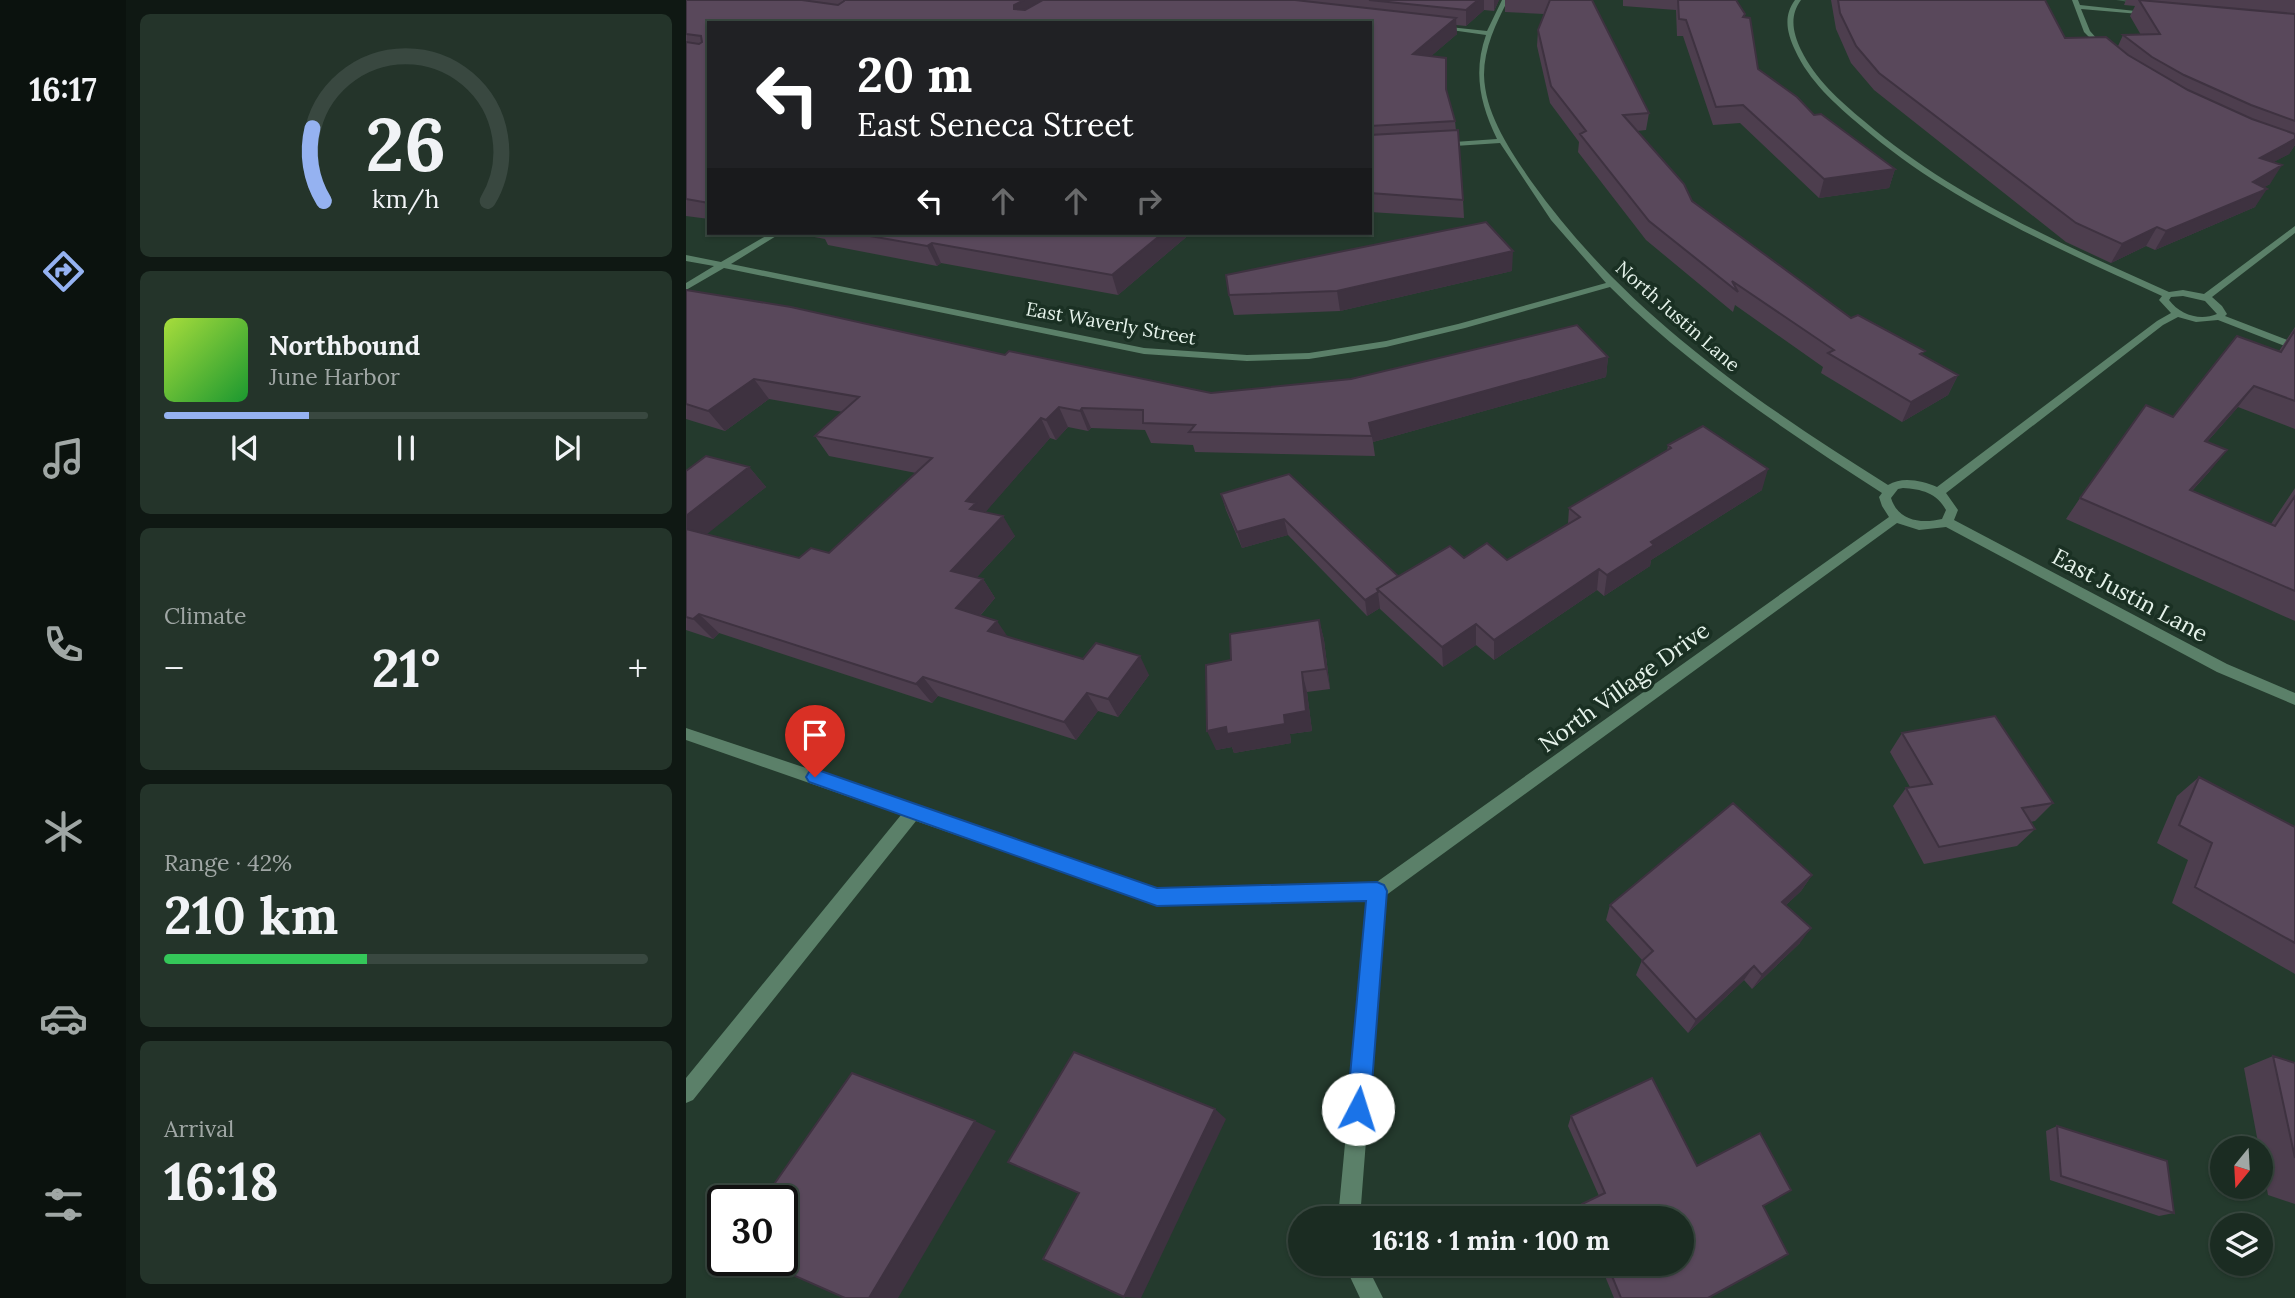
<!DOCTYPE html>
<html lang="en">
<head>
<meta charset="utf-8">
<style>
  body { margin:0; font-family:Lora,serif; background:#24342a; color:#f1f3f6; height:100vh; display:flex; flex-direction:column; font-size:26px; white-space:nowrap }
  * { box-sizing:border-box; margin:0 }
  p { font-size:23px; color:#a0a7a5 }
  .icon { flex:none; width:38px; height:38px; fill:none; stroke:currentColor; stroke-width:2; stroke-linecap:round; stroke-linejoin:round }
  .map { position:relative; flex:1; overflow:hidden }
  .sheet { display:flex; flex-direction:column; gap:14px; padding:14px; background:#0f1813; width:560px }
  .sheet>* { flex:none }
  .guide { position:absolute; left:21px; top:21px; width:665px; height:214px; border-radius:0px; box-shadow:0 2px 5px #0004,0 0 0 2px #394840; background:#202124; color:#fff; overflow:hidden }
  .needle { width:46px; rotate:198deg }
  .buttons { position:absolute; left:1524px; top:1136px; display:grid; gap:14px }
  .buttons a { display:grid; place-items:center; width:63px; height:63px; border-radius:50%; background:#1b2c22; box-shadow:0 2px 5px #0004,0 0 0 2px #394840; font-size:35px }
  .speed { position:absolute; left:21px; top:1185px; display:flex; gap:14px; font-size:35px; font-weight:700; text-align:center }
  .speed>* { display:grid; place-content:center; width:91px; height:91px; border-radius:50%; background:#1b2c22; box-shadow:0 2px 5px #0004,0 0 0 2px #394840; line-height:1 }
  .speed .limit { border:4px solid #111; border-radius:10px; background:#fff; color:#111 }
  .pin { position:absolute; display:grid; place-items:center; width:60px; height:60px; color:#fff; margin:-72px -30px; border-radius:50% 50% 50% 0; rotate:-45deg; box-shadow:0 0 7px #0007 }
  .pin .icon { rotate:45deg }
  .me { position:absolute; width:77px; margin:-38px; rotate:5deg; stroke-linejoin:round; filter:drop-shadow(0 0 5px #0008) }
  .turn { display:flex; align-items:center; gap:24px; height:147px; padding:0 35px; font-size:32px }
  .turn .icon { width:91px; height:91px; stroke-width:2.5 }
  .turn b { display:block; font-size:49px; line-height:60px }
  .lanes { display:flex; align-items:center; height:66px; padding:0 35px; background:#0003; justify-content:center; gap:35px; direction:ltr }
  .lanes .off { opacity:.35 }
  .big { font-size:52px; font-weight:700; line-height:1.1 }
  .sheet .widget { flex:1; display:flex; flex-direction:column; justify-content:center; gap:10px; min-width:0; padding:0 24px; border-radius:10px; background:#24342a }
  .sheet .dial { align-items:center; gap:0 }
  .dial svg { height:182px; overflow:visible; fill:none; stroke:#394840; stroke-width:7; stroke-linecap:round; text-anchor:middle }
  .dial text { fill:#f1f3f6; stroke:none }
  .song { display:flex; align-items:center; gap:21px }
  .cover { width:84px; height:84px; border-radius:10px; background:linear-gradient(135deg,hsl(80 70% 55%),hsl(130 70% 35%)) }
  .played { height:7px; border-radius:4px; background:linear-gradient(90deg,#95b2f1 30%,#394840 30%) }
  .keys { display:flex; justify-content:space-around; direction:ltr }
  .heat { display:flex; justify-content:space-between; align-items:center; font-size:38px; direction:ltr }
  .charge { height:10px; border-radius:5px; background:linear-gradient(90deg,#34c759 42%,#394840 0) }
  .trip { position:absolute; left:602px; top:1206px; width:406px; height:70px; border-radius:35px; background:#1b2c22; box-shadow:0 2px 5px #0004,0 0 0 2px #394840; font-weight:700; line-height:70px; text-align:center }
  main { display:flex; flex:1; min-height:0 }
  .tabs { display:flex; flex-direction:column; width:126px; justify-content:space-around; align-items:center; background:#0b120e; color:#a0a7a5 }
  .tabs .icon { width:49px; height:49px }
  .tabs .active { color:#95b2f1 }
  .tabs b { font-size:32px; color:#f1f3f6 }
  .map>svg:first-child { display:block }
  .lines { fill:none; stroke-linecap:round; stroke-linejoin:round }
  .minor { fill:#5b8069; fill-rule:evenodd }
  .tertiary { fill:#5b8069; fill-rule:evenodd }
  .wall { fill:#4d3e4e }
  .shaded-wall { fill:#3e3240 }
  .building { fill:#59485b; stroke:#3e3240; stroke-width:2 }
  .route { fill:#1a73e8; stroke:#114b97; stroke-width:2 }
  .labels { text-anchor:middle; stroke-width:7; stroke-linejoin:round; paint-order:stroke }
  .far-street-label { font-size:19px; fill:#e6f3eb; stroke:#1a3023 }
  .street-label { font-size:23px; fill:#e6f3eb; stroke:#1a3023 }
</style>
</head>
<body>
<main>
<nav class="tabs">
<b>16:17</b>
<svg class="icon active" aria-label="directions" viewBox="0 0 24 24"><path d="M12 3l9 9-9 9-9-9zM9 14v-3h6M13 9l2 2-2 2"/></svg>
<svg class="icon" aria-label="music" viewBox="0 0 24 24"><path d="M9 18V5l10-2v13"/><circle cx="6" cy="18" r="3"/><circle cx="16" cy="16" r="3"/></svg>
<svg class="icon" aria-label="phone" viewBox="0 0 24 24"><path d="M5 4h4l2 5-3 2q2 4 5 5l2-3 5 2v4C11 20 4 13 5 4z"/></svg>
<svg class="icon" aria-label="climate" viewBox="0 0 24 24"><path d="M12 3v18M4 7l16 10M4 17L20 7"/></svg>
<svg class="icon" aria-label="car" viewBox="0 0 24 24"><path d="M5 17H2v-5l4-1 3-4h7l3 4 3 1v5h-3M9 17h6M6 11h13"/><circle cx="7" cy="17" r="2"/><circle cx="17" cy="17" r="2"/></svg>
<svg class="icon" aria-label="filters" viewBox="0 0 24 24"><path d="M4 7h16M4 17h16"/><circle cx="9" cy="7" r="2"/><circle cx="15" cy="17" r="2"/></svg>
</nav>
<section class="sheet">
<div class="widget dial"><svg viewBox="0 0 100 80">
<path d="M14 69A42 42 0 1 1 86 69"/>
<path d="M14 69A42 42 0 0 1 9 37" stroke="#95b2f1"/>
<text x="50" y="56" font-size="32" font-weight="700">26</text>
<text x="50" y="72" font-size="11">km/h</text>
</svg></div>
<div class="widget">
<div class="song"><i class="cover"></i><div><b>Northbound</b><p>June Harbor</p></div></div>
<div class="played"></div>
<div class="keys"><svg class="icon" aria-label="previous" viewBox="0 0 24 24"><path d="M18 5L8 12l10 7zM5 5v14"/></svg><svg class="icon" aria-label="pause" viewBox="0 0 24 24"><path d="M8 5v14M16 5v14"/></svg><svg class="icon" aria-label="next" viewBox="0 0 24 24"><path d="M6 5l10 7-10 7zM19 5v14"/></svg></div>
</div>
<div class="widget"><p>Climate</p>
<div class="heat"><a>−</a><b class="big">21°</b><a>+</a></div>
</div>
<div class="widget"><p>Range · 42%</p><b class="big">210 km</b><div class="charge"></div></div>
<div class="widget"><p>Arrival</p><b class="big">16:18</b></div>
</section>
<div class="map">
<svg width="1609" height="1298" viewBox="0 0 1609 1298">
  <rect width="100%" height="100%" fill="#243a2d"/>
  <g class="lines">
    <path class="minor" d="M816,0h6c-12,23 -24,48 -24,75 1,39 26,75 47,106 94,132 222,219 357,304 15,-9 34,-4 49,2l220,-166 14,-8 -12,-13 3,-4c-105,-48 -213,-94 -301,-170 -26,-22 -52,-45 -66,-76 -8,-17 -12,-34 0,-50h6c-12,16 -8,33 0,50 14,29 39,51 63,71 90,77 198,123 305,171l14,-2 21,4 91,-68v7l-83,64 10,9 5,8 -2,2 70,27v7l-77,-30 -22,2 -18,-5 -15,8 -217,168 12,17 -4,10 273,144 68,29v12l-78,-33 -271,-145 -27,3 -22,-7 -512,373 -25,322h-22l30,-318 -211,5 -241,-84 -223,279 -7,3v-25l215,-263 -215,-75v-12l228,76 243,85 217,-5 515,-367 -7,-11 -3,-9 3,-4c-96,-62 -191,-125 -272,-206l-145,41 -79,19 -77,12 -62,2 -103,-7 -420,-86 -38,22v-7l28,-17 -28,-5v-6l35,7 50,-29h10l-50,31 413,84 103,7 62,-2 77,-12 72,-17 148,-41 -55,-63 -51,-77 -60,4 -4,-2 4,-2 57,-4c-17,-35 -24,-67 -11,-104l-49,-7 3,-2 47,5zM1497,296l22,5 12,13c-17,7 -37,1 -48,-14l2,-3zM1217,488c18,1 34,5 43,22l-4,9c-21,5 -44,2 -51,-21l7,-9z
      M1386,0h6l2,5 74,8 -3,2 -70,-6 9,22 16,18 -3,2 -19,-19z
      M658,1264h22l17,34h-23z"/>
    <path class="tertiary" d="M1430,0l31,2 -3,2z"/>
  </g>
  <path class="wall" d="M0,0h813l-5,11 -10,-1 -18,16 -10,-1 1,9 -26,22 15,34 9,31 8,79 1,18 -94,-6v-189h-661v196l-23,-3z
    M819,0h87l57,113 -3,17 -9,1 55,70 159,117 107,57 -10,20 -46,27 -81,-49 2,-6 -88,-62 -2,7 -87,-72 -68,-88 1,-10 -29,-39 -13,-57 1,-16 6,-16 -39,-2z
    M937,0h113l8,17 14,52 56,46 81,54 -6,19 -70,10 -79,-75 -27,2 -30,-89h-6l-1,-26 -53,-4z
    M1145,0h214l20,38 53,8 5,-11h18l-11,-19 5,-10 -11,-1 2,-5h169v145l-6,9 -16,8 -3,22 -6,3 -9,20 -100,43 -9,-4 -35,17 -45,-21 -192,-152 -23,-27 -15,-34z
    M107,233h398l-73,62 -177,-32 -4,3 -109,-21 -3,-6z
    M826,271l-172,40 -106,4 -5,-20z
    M0,290l319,65 206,38 397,-36 -2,20 -233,65 2,14 -180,-4 -2,-7 -42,-2 -6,-13 -54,-2 -3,3 -20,-4 -12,13 -6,-2 -65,74 30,24 -38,41 6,2 12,19 -15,18 28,21 75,22 66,16 -31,42 -20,-6 -22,29 -138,-44 -6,7 -213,-70 -6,6 -27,-9v-159l63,-4 17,20 -60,47 93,24 30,-5 87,-80 -87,-17 -14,-20 28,-24 -74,-13 -44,32 -39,-12z
    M1609,327v102l-57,-22 -31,35 3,29 -18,20 79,33 24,-36v133l-229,-102 14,-21 93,-81 106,-66z
    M982,445l94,45 -111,70 -1,6 -46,30 -7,-6 -103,70 -18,-15 -33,22 -63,-58v-1l-13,8 -79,-81 -46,13 -16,-38 -5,-16 68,-20 109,102 66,-18 43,2 61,-36 1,-16 98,-57z
    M633,620l5,20 6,49 -23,3 5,39 -22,3 1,9 -57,10 -2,-6 -16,3 15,-90z
    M1216,733l151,70 -18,18 -5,1 5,7 -18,17 -93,18 -31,-58 13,-18 4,-1 -20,-35z
    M1513,777l96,50v147l-123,-71 16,-43 -31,-17 20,-47z
    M1126,875l-11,16 -15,14 14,38 -48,46 -8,-9 -56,53 -52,-58 6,-15 -36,-40 4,-15z
    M1587,1056l22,7v141l-27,-9 -7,-38v-9h-2l-15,-80z
    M885,1116l126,50 66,40 -55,92h-94l-14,-34h82v-46h-101l-3,-7 4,-7 17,-8 -31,-70z
    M1371,1126l117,87 -15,3 -109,-36 -4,-49z"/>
  <path class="shaded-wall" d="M338,0h34l-38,21 -6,-12v-4z
    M792,0h6v10l-18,16v-16z
    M808,0h5l-5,11z
    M770,18l1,16 -43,37 -1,-17z
    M1609,139v6l-6,9 -41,22 12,-18z
    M1596,165l-12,19 -23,13 20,-8 -12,18 -100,43 11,-19z
    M1209,169l-6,19 -70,10 5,-19z
    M1471,227l-11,19 -35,17 11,-19z
    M477,233h28l-73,62 -6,-20z
    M246,243l9,20 -4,3 -10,-20z
    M827,251l-1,20 -172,40 -3,-20z
    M922,357l-2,20 -233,65 -4,-19z
    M1272,375l-10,20 -46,27 9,-20z
    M68,379l15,20 -44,32 -17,-20z
    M1568,386l-16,21 -49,55 16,-21z
    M373,407l9,20 -12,13 -10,-20z
    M396,408l9,20 -3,3 -8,-20z
    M355,418l9,20 -67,77 -1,14 -16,-28z
    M1541,450l-17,21 -37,40 17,-21z
    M63,467l17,20 -74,59 -6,-6v-24z
    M1082,469l-6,21 -111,70 -1,6 -46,30 3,-21 44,-33z
    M317,516l12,20 -51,55 -13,-20z
    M598,519l4,16 -46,13 -5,-16z
    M913,569l-2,21 -103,70v-20z
    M297,579l12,19 -26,30 -13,-20z
    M692,592l2,16 -13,8 -2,-16z
    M13,614l20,19 -6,6 -20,-20z
    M633,620l5,20 6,49 -4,-20z
    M311,621l13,19 -22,-9z
    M790,624v21l-33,22 -1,-20z
    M454,656l9,19 -31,42 -10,-18z
    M616,672l5,20 5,39 -22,3 1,9 -57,10 -2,-6 -16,3 -9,-19 77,-16z
    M237,677l15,19 -6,7 -16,-19z
    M401,693l11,18 -22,29 -12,-18z
    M1126,875l-11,16 -29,27 10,-16z
    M1125,928l-11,15 -48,46 10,-14z
    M1068,966l-10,14 -56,53 8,-13z
    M529,1109l11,10 -85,179 -17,-1z
    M289,1121l21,10 -98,167h-29z"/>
  <path class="building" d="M0,0h116l36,5 6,-4v-1h180l-10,5v4l11,1 18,-10h252l161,18 -43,36 33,4v31l9,32 -85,5v-103h-661v180l-23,-4v-157l13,2 3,-2 -1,-6 -15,-2z
    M683,0h109l-12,10z
    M864,0h42l57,113 -26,2 61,69 8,17 159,117 7,-3 67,36 -5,3 38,21 -47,27 -83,-49 6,-3 -102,-69 6,11 -89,-71 -69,-87 6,-3 -35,-45 -13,-56z
    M992,0h58l9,14 -2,3 7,1 8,51 39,28 17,18 7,-1 74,55 -71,10 -81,-74 -27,2 -30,-87 -7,-1z
    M1152,0h207l20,38 41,-1 22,18 60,35 64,29 43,15v5l-35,19 22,7 -29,17 14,7 -101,42 -9,-4 -35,17 -46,-21 -197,-150 -23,-27 -16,-33z
    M1453,0l156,14v107l-44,-16 -67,-30 -32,-18 -29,-22 37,-1z
    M772,130l5,70 -93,-7v-58z
    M800,222l27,29 -176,40 -108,4 -3,-20z
    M167,233h310l-51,42 -180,-32 -5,3z
    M0,290l105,17 214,48 4,-4 202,42 140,-14 226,-54 31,32 -239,66 3,13 -183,-4 6,-7 -52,-2v-13l-61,-2 -2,3 -21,-4 -13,13 -5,-2 -75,83 10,2 -6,6 33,7 -52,55 32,8 -27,29 41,13 -9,10 95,28 13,-16 44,13 -32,43 -21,-6 -23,29 -141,-45 -7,7 -217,-70 -6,5 -7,-2v-88l113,29 12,-10 18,5 103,-95 -117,-22 44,-39 -105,-18 -46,32 -22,-7z
    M1609,330v71l-41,-15 -49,55 22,9 -37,40 85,36 20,-30v95l-215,-93 66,-93 27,12 64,-81 44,16z
    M1017,426l65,43 -117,73 3,3 -47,30 -8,-6 -105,71 -18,-16 -34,23 -65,-58 73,-43 14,12 23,-15 20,17 73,-43 -11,-9 102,-60 -3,-3z
    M20,456l43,11 -63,49v-45z
    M603,474l109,102 -21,13 1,3 -13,8 -81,-81 -47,13 -16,-38z
    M633,620l7,49 -24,3 4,39 -22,4 1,9 -58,10 -1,-7 -19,4 -1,-66 25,-5 -1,-26z
    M1309,716l58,87 -31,5 13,21 -96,18 -33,-59 26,-4 -30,-51z
    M1513,777l96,50v116l-100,-56 17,-44 -33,-18z
    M1047,803l79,72 -30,27 29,26 -49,47 -8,-9 -58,54 -54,-59 11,-10 -43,-46z
    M388,1052l141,57 -91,188 -81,-38 36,-66 -71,-31z
    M1587,1056l22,7v95z
    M166,1073l123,48 -106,177h-24l-86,-38h23v-60h-19z
    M966,1078l45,88 63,-33 31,57 -28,16 25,48 -80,44h-87l-14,-34h75v-46h-95l-5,-14 23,-11 -34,-77z
    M1371,1126l110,35 7,52 -113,-37z"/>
  <path class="route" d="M129,769l342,119 220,-6 7,3 3,6 -17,218 -4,8 -8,3 -8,-3 -3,-8 19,-208 -209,5 -348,-124 -3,-5 3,-5z"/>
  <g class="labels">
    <g class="far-street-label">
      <text transform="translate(992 316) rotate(41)" y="7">North Justin Lane</text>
      <text transform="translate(425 323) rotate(10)" y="7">East Waverly Street</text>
    </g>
    <g class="street-label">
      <text transform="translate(1444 595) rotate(28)" y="8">East Justin Lane</text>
      <text transform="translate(938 687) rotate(-36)" y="8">North Village Drive</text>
    </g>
  </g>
</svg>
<div class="buttons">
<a><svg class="needle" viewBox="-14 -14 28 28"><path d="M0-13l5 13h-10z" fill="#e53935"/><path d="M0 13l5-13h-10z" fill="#a0a7a5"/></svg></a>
<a><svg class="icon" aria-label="layers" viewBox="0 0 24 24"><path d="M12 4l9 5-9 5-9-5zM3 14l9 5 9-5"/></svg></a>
</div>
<div class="speed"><div class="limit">30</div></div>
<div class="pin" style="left:129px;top:777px;background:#d93025"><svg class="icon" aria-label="arrive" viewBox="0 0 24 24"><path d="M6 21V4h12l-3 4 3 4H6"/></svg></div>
<svg class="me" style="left:672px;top:1109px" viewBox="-20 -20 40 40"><circle r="19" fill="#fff"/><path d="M0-13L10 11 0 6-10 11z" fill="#1a73e8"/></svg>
<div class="trip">16:18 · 1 min · 100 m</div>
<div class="guide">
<div class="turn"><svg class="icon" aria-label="left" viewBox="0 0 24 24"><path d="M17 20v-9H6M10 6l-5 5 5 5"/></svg><div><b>20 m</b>East Seneca Street</div></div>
<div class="lanes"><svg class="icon" aria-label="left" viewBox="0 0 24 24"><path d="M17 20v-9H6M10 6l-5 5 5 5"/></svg><svg class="icon off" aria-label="ahead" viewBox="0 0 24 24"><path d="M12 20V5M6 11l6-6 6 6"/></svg><svg class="icon off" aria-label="ahead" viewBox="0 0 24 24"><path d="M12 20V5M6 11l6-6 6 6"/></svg><svg class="icon off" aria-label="right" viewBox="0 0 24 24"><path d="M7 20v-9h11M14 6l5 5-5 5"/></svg></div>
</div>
</div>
</main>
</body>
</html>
